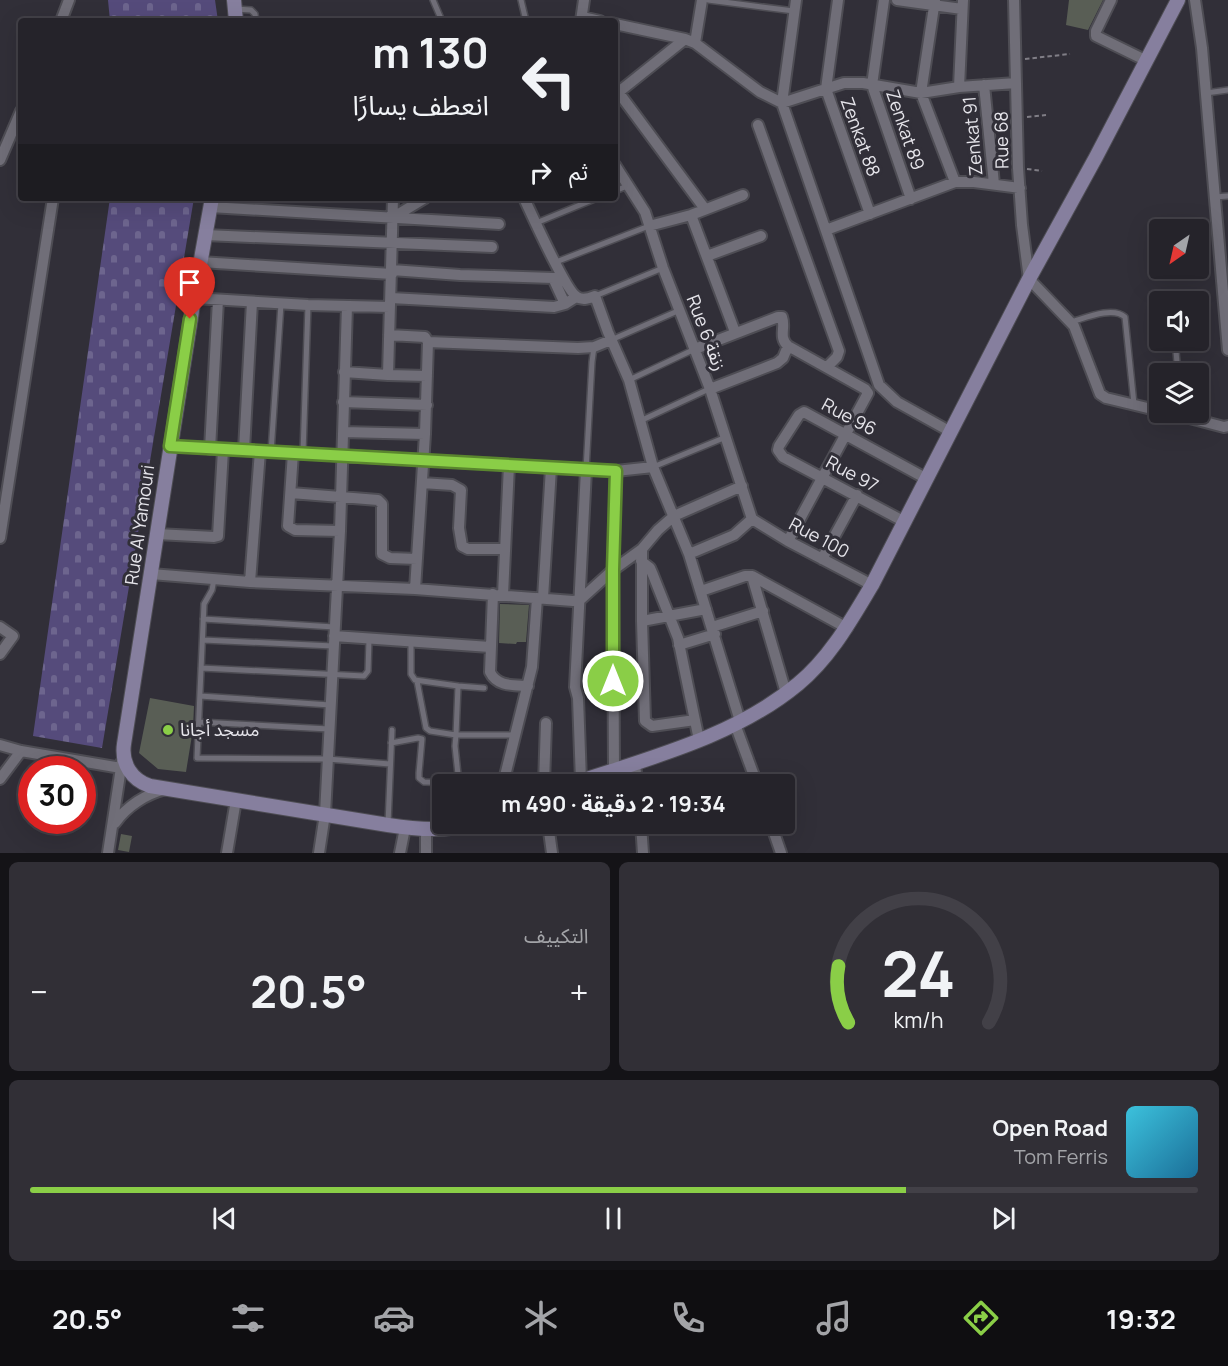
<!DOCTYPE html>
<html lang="ar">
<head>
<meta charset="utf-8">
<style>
  body { margin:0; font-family:Manrope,"Noto Sans Arabic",sans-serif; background:#312f36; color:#f1f3f6; direction:rtl; height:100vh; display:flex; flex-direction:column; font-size:22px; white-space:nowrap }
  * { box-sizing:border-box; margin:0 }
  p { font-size:20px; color:#a3a4a8 }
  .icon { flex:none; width:33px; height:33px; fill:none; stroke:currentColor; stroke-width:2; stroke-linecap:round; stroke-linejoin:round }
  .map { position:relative; height:853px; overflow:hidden; direction:ltr }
  .side { display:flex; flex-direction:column; gap:9px; padding:9px; background:#141317; flex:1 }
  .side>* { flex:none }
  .guide { position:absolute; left:18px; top:18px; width:600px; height:183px; border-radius:6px; box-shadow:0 6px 24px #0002,0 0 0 2px #424047; direction:rtl; background:#25232a; color:#f1f3f6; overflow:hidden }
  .needle { width:39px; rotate:214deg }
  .tools { position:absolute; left:1149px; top:219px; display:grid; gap:12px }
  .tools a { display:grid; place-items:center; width:60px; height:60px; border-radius:6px; background:#25232a; box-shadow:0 6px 24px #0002,0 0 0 2px #424047; font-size:30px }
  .speed { position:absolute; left:18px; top:756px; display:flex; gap:12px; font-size:30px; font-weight:700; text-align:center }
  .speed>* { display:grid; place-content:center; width:78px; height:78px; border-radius:50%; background:#25232a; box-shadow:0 6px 24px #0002,0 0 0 2px #424047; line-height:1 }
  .speed .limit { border:9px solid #d22; background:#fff; color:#111 }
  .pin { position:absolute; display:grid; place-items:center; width:51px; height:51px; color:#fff; margin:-62px -26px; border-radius:50% 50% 50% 0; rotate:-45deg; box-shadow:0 0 6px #0007 }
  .pin .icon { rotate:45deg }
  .me { position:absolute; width:66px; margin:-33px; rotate:0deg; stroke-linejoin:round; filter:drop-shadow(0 0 4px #0008) }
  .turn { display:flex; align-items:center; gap:21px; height:126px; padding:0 30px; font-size:27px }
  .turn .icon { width:78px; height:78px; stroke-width:2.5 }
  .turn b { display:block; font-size:42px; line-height:51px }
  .then { display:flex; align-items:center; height:57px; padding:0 30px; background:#0003; gap:12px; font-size:22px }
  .big { font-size:45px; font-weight:700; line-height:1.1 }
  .side .tile { flex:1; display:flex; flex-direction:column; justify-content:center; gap:9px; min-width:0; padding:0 21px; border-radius:9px; background:#312f36 }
  .side .dial { align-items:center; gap:0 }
  .dial svg { height:156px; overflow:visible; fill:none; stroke:#424047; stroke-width:7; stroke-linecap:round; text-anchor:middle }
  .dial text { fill:#f1f3f6; stroke:none }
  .song { display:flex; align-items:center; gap:18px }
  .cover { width:72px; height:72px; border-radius:9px; background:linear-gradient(135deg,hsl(190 70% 55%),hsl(200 70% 35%)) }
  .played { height:6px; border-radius:3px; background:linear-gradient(90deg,#8ace47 75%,#424047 75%) }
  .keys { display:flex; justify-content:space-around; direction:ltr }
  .heat { display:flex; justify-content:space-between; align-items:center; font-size:33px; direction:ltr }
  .side .tiles { flex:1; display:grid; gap:9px; grid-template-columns:1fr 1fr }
  .tile:last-child { grid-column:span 2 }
  .trip { position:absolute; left:432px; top:774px; width:363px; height:60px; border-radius:6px; background:#25232a; box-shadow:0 6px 24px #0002,0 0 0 2px #424047; font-weight:700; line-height:60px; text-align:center; direction:rtl }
  .tabs { display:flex; height:96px; justify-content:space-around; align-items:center; background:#0f0e11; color:#a3a4a8 }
  .tabs .icon { width:42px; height:42px }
  .tabs .on { color:#8ace47 }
  .tabs b { font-size:27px; color:#f1f3f6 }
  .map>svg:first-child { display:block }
  .cemetery { fill:url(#cemetery-stones) }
  .building { fill:#595e55 }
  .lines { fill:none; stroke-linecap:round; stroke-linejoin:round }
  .lane-casing { stroke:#4e4d54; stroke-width:8 }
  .street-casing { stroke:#4e4d54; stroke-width:14 }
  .secondary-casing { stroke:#4e4d54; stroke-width:16 }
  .path { stroke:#807e86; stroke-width:2; stroke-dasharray:4.5 3; stroke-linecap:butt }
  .lane { stroke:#706e78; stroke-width:5 }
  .street { stroke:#706e78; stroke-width:10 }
  .secondary { stroke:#867f9e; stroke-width:14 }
  .route-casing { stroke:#5a862e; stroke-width:15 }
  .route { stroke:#8ace47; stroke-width:10 }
  .poi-dot { fill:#8ace47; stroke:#312f38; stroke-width:2 }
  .labels { text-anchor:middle; stroke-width:6; stroke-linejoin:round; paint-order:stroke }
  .street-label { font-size:18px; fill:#e6e5eb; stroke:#312f38 }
  .poi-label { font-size:18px; fill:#e6e5eb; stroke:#312f38; text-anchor:start }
</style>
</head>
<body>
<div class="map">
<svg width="1228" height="853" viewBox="0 0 1228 853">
  <defs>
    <pattern id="cemetery-stones" width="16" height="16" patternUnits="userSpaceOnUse" patternTransform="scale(1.5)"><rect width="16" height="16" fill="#554b7b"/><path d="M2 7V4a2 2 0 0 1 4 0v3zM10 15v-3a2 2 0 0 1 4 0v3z" fill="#6d658e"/></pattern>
  </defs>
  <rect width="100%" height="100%" fill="#312f38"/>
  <path class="cemetery" d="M108,0h107l3,21h-108z
    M110,198h84l-92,550 -69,-12z"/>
  <path class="building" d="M1069,0h34l-15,30 -22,-5z
    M500,604l29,1 -3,37h-9l-1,2 -17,-1z
    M150,698l44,8 -1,23 -7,43 -28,-3 -19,-16z
    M121,834l11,2 -3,16 -11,-2z"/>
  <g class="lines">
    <g class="lane-casing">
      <path id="lane" d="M433,0l9,21
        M521,0l5,21
        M708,0l86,11
        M236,9l15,1 4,4 1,7
        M1206,93l22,-3
        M615,191l12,-5
        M1215,197l13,-1
        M536,223l61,-25
        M556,262l93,-36
        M595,296l68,-28
        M1071,322c14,-4 42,-16 54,-5l9,87
        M611,340l69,-30
        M1175,340l3,34
        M629,380l66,-31
        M640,421l69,-32
        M271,452l10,-148
        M303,453l5,-148
        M653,467l73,-30
        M586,470l6,-108 2,-15
        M214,579l-2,11 -8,14 -7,154 130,1 63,5
        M203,619l131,8
        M203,640l130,6
        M411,641v33l4,6 43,6 -2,49h59
        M201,668l163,8 4,-5 1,-32
        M417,681l9,47 4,3 26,4 -1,11 4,38
        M458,686l26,2
        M200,696l130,9
        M199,722l130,7
        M391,743l27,-5 4,1 -3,34v5l5,4 77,2
        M388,824l4,-94"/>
    </g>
    <g class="street-casing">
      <path id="street" d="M796,0l-14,103 97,282 18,17 54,30
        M838,0l-12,89 44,125
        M884,0l-12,85 39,114
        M897,0l65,9
        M935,0l-14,93 34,89
        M1014,0l4,168 4,57 7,54 45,47 26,68 6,4 54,13
        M1111,0l-15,31v5l51,25
        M1195,0l7,48 26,302
        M582,17l18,4
        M61,21l8,-21
        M581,21l3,-21
        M615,24l70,15 10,4 65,49 22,11 62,-20h19l58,10 38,-6 57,-4
        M695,43l7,-43
        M984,85l10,99
        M959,87l4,-87
        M619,93l86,116
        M615,95l70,-56
        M758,125l81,226 -2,6 -10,10
        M0,160l21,-49
        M615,165l30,47 18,56 47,121 42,130
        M524,198c8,17 42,93 53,99 6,4 13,1 18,-1l13,36 21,48 24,87 36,87 51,167
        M210,207l289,17
        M691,215l44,117
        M392,218l33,-20
        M649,226l42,-11 52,-20
        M826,230l129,-48h19l46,6
        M205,235l287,12
        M707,256l54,-20
        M200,262l192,12
        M392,270l68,5 93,3 9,-2
        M553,278l12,26
        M194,298l114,7 82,2
        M391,298l163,9 11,-3 11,-7
        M389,335l36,2 3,5 -3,92 -10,155
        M428,342l150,6 16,-1 17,-7
        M695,349l83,-32h4c4,11 -4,20 6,29l77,43 3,4 -80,148
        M344,372l44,3 5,-177
        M388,375l39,1
        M710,389l67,-26 6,-5 5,-12
        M343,402l84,3
        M1167,412l57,15 4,-1
        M343,432l82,2
        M170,446l446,25 37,-4
        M210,449l8,-149
        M244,450l8,-148
        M293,453l-5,73 7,4 45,1
        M422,483l30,2 9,5 -2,38 3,18 6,3h37
        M291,493l87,7 4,4v50l8,4 27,1
        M752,519l36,22 84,44
        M905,522l-122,-65 -5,-7 1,-4 20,-31 5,-3 123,67
        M157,534l57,3 4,-1 5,-86
        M0,538l53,-340
        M642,549v72l3,100 7,5 43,-6
        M689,554l45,-19 18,-16
        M822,559l35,-64
        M641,561l9,7 3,7 25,63 21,102
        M151,574l99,8 165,7 158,12 8,-2 32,-29 29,-21 16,-19 16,-14 68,-30
        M752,576l34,117
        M250,582l10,-131
        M701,591l44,-15h7l95,52
        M493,594l-3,78c7,15 24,13 38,14
        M503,595l6,-130
        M543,598l8,-130
        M642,621l64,-12
        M0,627l13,9 -13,18
        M712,627l51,-16
        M334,636l156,11
        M679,645l36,-11
        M735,724l22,60
        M0,745l21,6 100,17
        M635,763l2,21
        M614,771l-1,-201 3,-99
        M0,779l21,-28
        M581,781l-3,-83 -3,-11 11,-217
        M503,784l29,-117 5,-69
        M544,784l2,-61
        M115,823c12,-17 31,-29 51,-34
        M548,824l4,29
        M641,824l2,29
        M771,824l10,29
        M108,853l14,-92
        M227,853l9,-53
        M319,853l6,-39 15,-283 7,-225
        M400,853l5,-25
        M426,853v-25"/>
    </g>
    <g class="secondary-casing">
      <path id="secondary" d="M234,0l2,21
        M212,198l-18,100 -70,446c-3,20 8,36 26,42l238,39c25,4 59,7 83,-1
        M572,784c77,-26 162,-47 226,-100 32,-26 53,-64 74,-99l157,-306 67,-122 82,-157"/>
    </g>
    <path class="path" d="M1025,59l45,-5
      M1027,117l19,-2
      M1027,169l15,2"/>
    <use href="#lane" class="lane"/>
    <use href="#street" class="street"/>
    <use href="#secondary" class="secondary"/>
  </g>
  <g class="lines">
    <g class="route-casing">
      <path id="route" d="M190,319l-20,127 446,25 -3,99v111"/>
    </g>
    <use href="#route" class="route"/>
  </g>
  <circle class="poi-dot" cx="168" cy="730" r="6"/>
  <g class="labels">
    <g class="street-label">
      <text transform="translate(905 130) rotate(71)" y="6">Zenkat 89</text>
      <text transform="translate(973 136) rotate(-95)" y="6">Zenkat 91</text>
      <text transform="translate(860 137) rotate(70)" y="6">Zenkat 88</text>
      <text transform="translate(1002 140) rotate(-91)" y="6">Rue 68</text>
      <text transform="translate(706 333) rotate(69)" y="6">Rue 6 زنقة</text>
      <text transform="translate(849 417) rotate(28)" y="6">Rue 96</text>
      <text transform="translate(852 474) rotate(28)" y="6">Rue 97</text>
      <text transform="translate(140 525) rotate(-82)" y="6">Rue Al Yamouri</text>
      <text transform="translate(819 538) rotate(28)" y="6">Rue 100</text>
    </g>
    <g class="poi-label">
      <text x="180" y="736">مسجد أجانا</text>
    </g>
  </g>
</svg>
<div class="tools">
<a><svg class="needle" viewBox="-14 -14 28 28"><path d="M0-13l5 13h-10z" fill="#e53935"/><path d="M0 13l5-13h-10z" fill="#a3a4a8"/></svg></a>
<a><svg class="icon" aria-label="sound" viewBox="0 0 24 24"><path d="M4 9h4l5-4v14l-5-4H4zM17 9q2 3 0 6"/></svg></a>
<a><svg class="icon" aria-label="layers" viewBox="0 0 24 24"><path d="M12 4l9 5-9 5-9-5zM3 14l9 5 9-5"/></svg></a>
</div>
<div class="speed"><div class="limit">30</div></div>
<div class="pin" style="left:190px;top:319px;background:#d93025"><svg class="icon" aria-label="arrive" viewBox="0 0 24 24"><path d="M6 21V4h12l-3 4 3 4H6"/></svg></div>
<svg class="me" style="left:613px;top:681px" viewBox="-20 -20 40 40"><circle r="17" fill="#8ace47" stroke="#fff" stroke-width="3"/><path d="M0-11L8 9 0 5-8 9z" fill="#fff"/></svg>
<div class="trip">19:34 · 2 دقيقة · 490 m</div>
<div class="guide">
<div class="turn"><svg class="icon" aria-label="left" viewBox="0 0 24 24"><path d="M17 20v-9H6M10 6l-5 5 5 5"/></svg><div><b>130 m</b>انعطف يسارًا</div></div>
<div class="then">ثم<svg class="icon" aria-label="right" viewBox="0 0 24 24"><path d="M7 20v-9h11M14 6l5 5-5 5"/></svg></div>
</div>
</div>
<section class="side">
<div class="tiles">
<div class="tile dial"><svg viewBox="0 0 100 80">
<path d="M14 69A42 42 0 1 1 86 69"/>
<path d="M14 69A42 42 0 0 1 9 40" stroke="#8ace47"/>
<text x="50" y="56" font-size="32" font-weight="700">24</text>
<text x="50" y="72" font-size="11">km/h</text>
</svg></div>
<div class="tile"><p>التكييف</p>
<div class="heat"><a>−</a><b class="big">20.5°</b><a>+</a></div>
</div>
<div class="tile">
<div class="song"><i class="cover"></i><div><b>Open Road</b><p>Tom Ferris</p></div></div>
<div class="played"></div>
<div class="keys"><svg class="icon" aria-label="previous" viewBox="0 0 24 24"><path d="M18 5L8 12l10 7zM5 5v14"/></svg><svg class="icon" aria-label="pause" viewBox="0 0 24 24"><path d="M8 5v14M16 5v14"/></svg><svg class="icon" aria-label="next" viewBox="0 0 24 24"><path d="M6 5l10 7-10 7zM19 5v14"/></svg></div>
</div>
</div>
</section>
<nav class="tabs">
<b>19:32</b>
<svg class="icon on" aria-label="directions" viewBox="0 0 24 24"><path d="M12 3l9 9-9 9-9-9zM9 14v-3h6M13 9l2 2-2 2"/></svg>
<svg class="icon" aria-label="music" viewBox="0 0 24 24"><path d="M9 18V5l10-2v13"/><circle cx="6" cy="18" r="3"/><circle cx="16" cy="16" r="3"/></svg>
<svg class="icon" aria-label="phone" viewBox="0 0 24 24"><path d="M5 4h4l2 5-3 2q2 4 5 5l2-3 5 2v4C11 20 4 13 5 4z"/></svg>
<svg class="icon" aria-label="climate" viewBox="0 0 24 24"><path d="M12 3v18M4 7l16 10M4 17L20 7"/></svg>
<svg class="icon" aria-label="car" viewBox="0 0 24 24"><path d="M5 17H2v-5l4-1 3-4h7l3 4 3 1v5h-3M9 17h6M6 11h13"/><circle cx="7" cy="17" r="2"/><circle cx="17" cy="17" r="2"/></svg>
<svg class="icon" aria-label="filters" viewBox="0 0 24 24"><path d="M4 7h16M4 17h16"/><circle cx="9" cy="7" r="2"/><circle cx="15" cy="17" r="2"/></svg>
<b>20.5°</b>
</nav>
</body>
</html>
